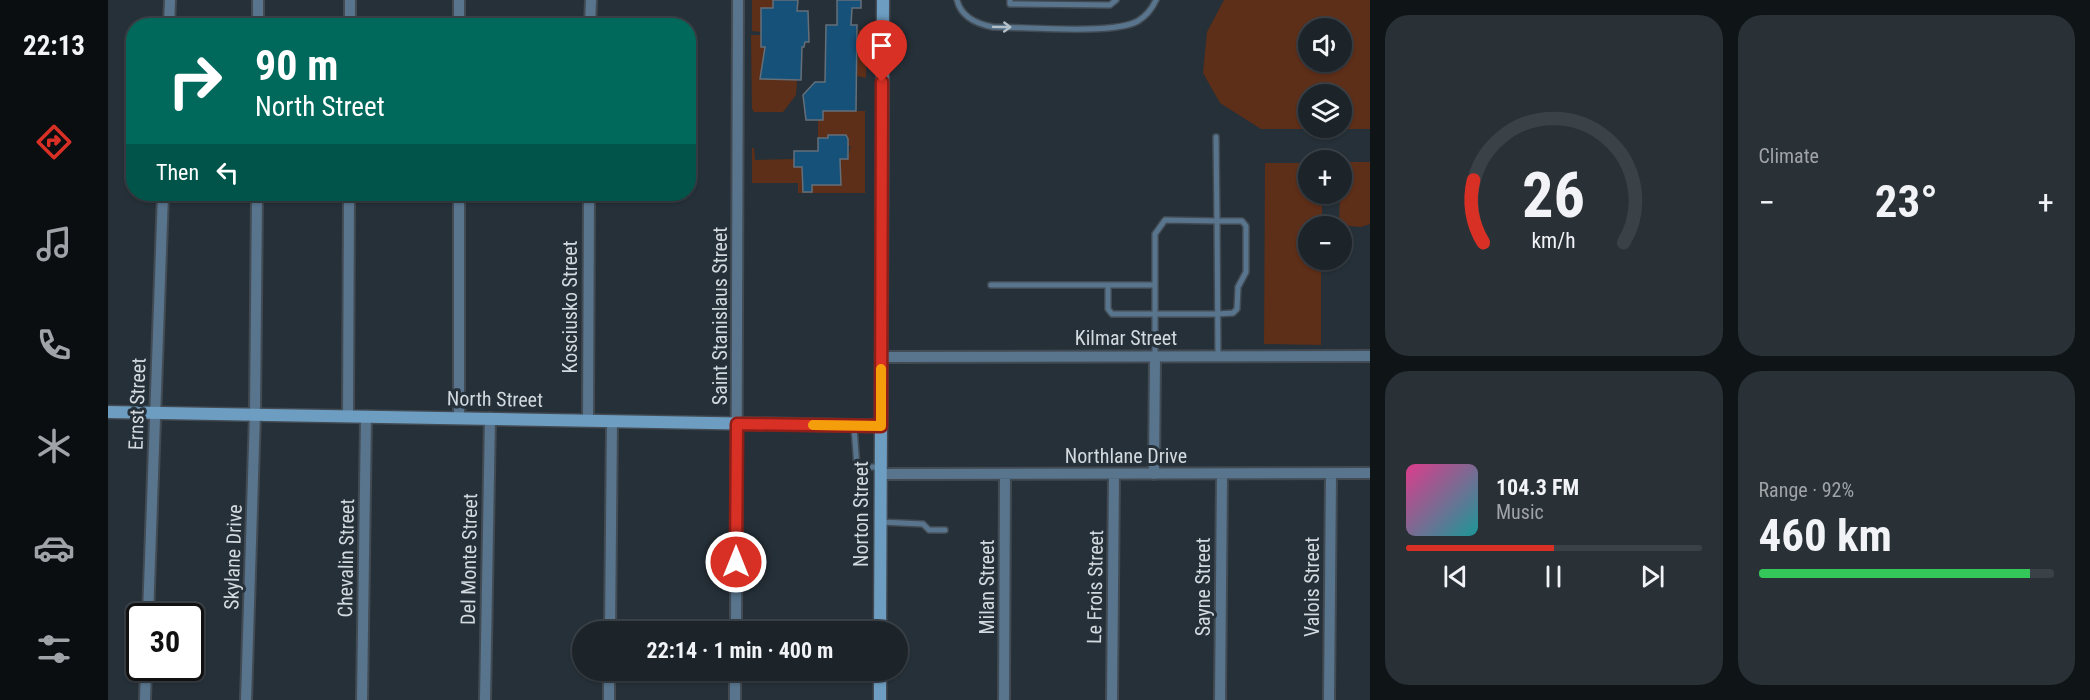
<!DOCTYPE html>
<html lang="en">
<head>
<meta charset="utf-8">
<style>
  body { margin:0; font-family:"Roboto Condensed",sans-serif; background:#293036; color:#f1f3f6; height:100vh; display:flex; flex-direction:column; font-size:22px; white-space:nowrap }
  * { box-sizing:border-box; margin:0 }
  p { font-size:20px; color:#a0a4a8 }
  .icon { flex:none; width:33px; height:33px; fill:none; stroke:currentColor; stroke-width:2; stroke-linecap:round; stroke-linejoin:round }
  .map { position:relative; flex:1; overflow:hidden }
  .details { display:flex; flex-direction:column; gap:15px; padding:15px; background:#0f1417; width:720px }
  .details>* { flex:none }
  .top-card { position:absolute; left:18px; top:18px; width:570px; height:183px; border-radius:24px; box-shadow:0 2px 4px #0004,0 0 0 2px #3a4147; background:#00695c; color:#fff; overflow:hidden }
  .fabs { position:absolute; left:1190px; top:18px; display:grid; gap:12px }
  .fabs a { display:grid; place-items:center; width:54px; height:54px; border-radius:50%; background:#1c242a; box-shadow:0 2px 4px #0004,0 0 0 2px #3a4147; font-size:30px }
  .speed { position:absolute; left:18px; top:603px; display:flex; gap:12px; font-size:30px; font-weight:700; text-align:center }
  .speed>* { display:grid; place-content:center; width:78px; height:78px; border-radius:50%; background:#1c242a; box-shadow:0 2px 4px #0004,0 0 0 2px #3a4147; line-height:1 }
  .speed .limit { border:3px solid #111; border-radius:9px; background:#fff; color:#111 }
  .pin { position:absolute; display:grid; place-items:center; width:51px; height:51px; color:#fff; margin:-62px -26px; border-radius:50% 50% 50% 0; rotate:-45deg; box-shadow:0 0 6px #0007 }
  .pin .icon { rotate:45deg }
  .me { position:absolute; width:66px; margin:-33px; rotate:0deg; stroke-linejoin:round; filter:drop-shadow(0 0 4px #0008) }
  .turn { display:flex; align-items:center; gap:21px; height:126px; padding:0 30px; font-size:27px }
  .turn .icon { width:78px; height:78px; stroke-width:2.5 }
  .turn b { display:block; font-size:42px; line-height:51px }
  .then { display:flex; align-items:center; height:57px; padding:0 30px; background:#0003; gap:12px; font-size:22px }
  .big { font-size:45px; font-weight:700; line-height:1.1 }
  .details .tile { flex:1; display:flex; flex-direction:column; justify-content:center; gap:9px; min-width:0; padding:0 21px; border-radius:24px; background:#293036 }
  .details .dial { align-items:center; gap:0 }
  .dial svg { height:156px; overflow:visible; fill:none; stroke:#3a4147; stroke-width:7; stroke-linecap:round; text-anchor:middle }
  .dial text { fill:#f1f3f6; stroke:none }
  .song { display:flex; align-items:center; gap:18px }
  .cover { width:72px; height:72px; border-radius:9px; background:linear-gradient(135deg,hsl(330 70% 55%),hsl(180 70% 35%)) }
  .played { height:6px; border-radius:3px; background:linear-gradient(90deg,#d93025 50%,#3a4147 50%) }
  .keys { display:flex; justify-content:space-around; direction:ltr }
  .heat { display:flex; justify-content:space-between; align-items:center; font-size:33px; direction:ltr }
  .charge { height:9px; border-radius:4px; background:linear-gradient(90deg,#34c759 92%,#3a4147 0) }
  .details .tiles { flex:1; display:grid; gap:15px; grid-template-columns:repeat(2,1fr) }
  .trip { position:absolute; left:464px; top:621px; width:336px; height:60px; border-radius:30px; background:#1c242a; box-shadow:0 2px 4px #0004,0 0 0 2px #3a4147; font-weight:700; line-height:60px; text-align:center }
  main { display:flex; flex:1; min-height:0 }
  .dock { display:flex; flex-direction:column; width:108px; justify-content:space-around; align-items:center; background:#0b0e11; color:#a0a4a8 }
  .dock .icon { width:42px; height:42px }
  .dock .current { color:#d93025 }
  .dock b { font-size:27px; color:#f1f3f6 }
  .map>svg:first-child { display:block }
  .green { fill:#5d2e18; fill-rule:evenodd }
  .building { fill:#165179; stroke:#646f79; stroke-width:1.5 }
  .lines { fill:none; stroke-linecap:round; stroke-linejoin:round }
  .lane-casing { stroke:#424b53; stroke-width:8 }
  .street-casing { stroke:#424b53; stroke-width:14 }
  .secondary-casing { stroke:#424b53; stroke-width:15 }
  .lane { stroke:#58758d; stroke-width:5 }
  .street { stroke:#58758d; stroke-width:10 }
  .secondary { stroke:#6e9dc2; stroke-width:12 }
  .oneway { stroke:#b4c1ca }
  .route-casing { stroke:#8d1f18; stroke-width:15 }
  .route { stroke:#d93025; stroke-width:10 }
  .slow { stroke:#f59e0b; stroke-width:10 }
  .labels { text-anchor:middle; stroke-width:6; stroke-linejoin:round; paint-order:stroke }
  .street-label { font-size:20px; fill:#d3dadf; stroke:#263038 }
</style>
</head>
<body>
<main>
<nav class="dock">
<b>22:13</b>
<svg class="icon current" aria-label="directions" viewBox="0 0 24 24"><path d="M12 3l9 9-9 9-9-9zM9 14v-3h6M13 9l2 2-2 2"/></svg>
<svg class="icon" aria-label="music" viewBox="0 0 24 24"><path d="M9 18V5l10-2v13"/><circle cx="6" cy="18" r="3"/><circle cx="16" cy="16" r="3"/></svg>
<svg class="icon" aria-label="phone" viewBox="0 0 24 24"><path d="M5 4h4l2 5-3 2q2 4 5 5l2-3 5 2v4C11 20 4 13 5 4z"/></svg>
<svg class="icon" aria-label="climate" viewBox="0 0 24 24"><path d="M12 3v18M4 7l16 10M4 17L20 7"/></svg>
<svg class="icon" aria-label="car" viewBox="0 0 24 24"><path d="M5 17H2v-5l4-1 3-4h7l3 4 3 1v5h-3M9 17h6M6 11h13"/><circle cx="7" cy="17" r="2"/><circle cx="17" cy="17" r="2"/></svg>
<svg class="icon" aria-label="filters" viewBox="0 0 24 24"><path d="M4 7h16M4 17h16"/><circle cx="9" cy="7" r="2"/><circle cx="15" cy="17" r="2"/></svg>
</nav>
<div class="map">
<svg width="1262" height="700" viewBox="0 0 1262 700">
  <rect width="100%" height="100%" fill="#263038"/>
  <path class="green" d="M644,0h21v8l-12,24 -9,-1z
    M1116,0h146v129h-109l-41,-26 -17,-30 4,-41zM1200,28h33v34h-33zM1200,94h33v34h-33z
    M750,30h8v48l-9,-2z
    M643,35h10l9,12 -6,19h-3v13l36,1 -1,15 -13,17h-29l-2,-3z
    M715,111h42v82h-67v-10h-46v-35h2l1,12 39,-1v8h8l2,25 8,-1v-6h28v-26h7l4,-13h-3l-3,-11 -27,3v-18z
    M1233,162h29v62l-9,3 -22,-2z
    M1157,163h43v31h14v32h-14v34h13v85l-57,-1z"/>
  <path class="building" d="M665,0h25l-1,11h11l1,31h-4l-1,5h-2l-1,33 -41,-1 5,-32h-4v-39h12z
    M729,0h24v8h-9l-1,17h6l-1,86h-33v9h-17l-3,-25 12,-13h10l1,-57h11z
    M720,135h18l2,4v20h-8l1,26h-29v7h-9l-1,-25h-8v-16h24v-13h10z"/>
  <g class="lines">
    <g class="lane-casing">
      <path id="lane" d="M849,0c4,17 20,24 36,27 31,0 121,8 145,-6 8,-5 14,-12 18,-21
        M902,0v4l100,1 6,-5
        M883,285h164
        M1000,285v24l4,5h105l16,-1 4,-4 1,-22 8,-15v-46l-4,-5h-25l-1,-84
        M1047,356v-122l10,-14 52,1 1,135
        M746,427l3,40h23
        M773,522l42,2 6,6h16"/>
    </g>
    <g class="street-casing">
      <path id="street" d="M61,26l1,-26
        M150,26v-26
        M242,26v-26
        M351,26v-26
        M482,26l1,-26
        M773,357l489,-1
        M240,416l1,-222
        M351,417v-223
        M480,420l1,-226
        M773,474l489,-1
        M1046,474l1,-118
        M40,616l15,-422
        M502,632l2,-211
        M628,632l2,-632
        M37,700l1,-32
        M138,700l9,-286 2,-220
        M254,700l4,-284
        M377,700l5,-282
        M501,700v-30
        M627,700v-30
        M896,700l1,-226
        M1004,700l2,-226
        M1112,700l2,-226
        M1221,700l2,-226"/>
    </g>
    <g class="secondary-casing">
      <path id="secondary" d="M0,412l773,14
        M772,632l3,-632
        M772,700v-30"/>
    </g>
    <use href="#lane" class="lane"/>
    <use href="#street" class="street"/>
    <use href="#secondary" class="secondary"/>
  </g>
  <defs><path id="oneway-shaft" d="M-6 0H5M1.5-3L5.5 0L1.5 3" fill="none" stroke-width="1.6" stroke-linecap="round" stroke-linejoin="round" transform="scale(1.5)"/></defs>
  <use class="oneway" href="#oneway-shaft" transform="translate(894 27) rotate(1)"/>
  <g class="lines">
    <g class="route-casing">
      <path id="route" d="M628,562l1,-138 144,2 1,-344"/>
    </g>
    <use href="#route" class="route"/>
    <path class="slow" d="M705,425l68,1v-57"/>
  </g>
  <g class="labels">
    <g class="street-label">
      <text transform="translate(462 307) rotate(-90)" y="7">Kosciusko Street</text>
      <text transform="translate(612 316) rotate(-90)" y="7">Saint Stanislaus Street</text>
      <text x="1018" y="345">Kilmar Street</text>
      <text transform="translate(387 399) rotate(1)" y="7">North Street</text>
      <text transform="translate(29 404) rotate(-88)" y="7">Ernst Street</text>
      <text x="1018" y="463">Northlane Drive</text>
      <text transform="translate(753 514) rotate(-90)" y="7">Norton Street</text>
      <text transform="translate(125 557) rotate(-88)" y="7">Skylane Drive</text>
      <text transform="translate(238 558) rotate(-89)" y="7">Chevalin Street</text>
      <text transform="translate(361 559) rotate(-89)" y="7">Del Monte Street</text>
      <text transform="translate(879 587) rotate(-90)" y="7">Milan Street</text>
      <text transform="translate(987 587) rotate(-89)" y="7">Le Frois Street</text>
      <text transform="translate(1095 587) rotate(-90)" y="7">Sayne Street</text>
      <text transform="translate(1204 587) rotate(-90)" y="7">Valois Street</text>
    </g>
  </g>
</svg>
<div class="fabs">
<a><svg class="icon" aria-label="sound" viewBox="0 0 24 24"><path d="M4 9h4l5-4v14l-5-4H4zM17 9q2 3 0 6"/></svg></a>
<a><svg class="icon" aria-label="layers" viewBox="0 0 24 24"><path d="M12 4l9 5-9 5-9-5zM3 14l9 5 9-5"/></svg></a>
<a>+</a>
<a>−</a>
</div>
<div class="speed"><div class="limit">30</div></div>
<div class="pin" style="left:774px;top:82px;background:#d93025"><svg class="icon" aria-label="arrive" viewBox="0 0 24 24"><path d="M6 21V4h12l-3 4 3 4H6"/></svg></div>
<svg class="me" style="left:628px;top:562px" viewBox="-20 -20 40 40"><circle r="17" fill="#d93025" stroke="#fff" stroke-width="3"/><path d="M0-11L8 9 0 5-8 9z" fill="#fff"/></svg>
<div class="trip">22:14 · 1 min · 400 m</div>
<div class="top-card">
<div class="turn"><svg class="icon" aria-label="right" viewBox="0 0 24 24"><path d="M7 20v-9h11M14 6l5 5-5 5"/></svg><div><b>90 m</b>North Street</div></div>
<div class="then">Then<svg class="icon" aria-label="left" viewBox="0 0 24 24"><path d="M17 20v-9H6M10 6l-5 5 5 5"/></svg></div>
</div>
</div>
<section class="details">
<div class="tiles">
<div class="tile dial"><svg viewBox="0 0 100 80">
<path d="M14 69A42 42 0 1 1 86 69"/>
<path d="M14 69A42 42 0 0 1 9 37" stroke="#d93025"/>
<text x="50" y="56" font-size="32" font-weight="700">26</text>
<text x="50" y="72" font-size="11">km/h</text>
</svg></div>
<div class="tile"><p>Climate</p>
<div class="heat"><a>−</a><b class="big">23°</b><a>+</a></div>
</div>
<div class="tile">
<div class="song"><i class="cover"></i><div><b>104.3 FM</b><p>Music</p></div></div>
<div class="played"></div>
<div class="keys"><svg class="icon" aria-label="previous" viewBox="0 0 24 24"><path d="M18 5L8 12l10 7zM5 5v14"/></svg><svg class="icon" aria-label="pause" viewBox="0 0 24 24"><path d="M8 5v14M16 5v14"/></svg><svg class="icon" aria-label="next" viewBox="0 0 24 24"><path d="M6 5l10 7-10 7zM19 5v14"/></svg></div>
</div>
<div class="tile"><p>Range · 92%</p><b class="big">460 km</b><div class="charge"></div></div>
</div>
</section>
</main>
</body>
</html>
